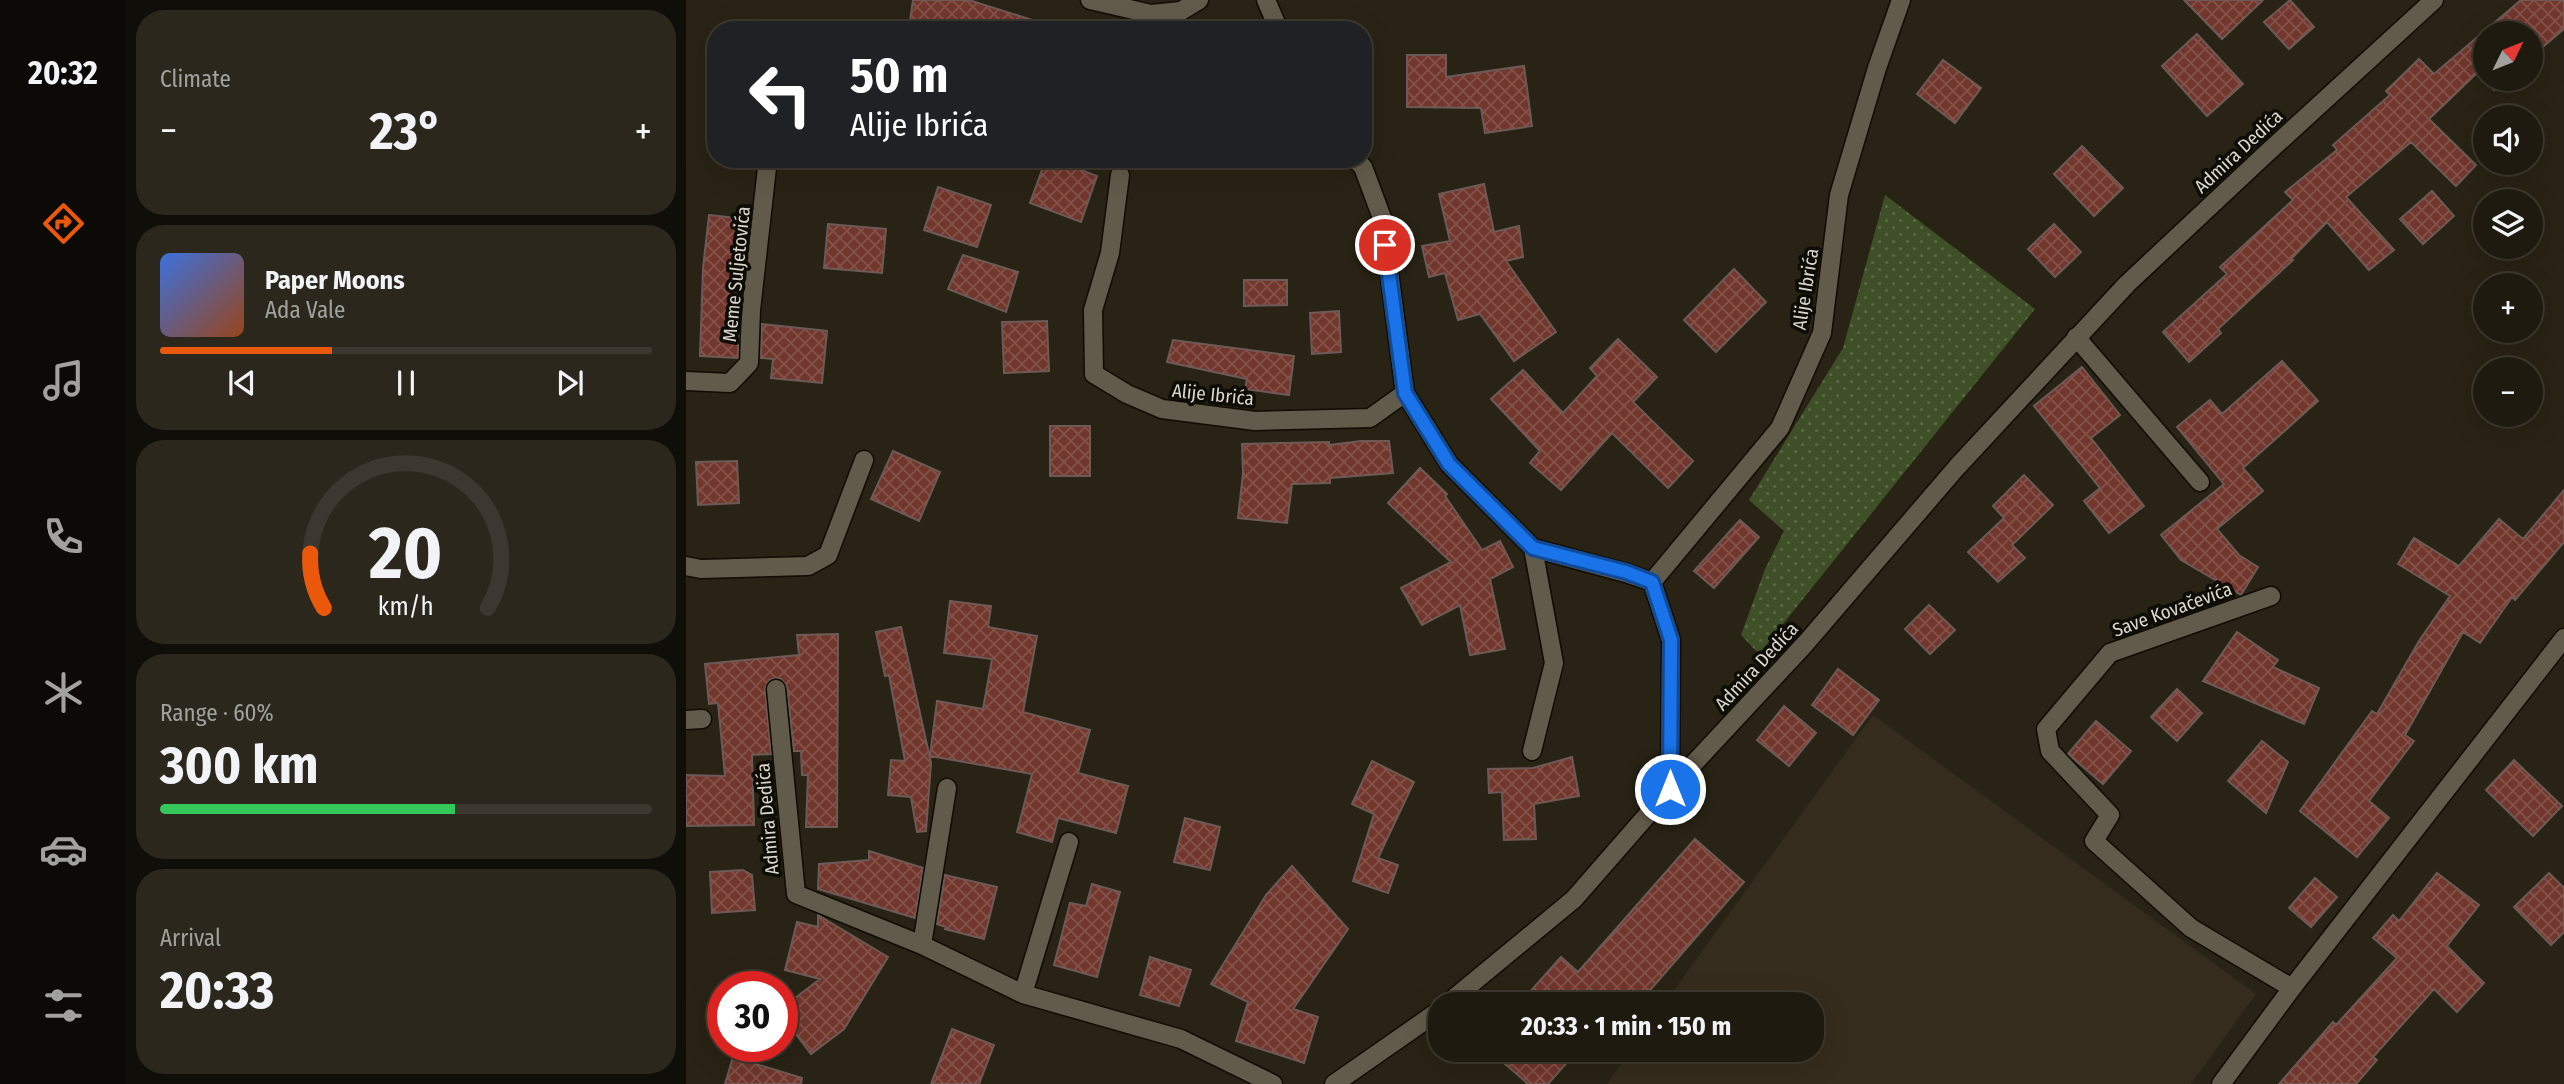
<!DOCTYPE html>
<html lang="en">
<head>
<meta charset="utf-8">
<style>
  body { margin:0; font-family:"Fira Sans Condensed",sans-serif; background:#2b271d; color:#f1f3f6; height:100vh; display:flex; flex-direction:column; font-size:26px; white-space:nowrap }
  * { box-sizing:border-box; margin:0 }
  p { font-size:23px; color:#a1a19e }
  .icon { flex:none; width:38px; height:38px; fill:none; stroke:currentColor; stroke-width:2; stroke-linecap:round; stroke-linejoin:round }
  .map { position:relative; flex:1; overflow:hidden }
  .drawer { display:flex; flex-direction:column; gap:10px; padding:10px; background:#100e08; width:560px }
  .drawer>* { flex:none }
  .banner { position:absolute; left:21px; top:21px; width:665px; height:147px; border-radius:28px; box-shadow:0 7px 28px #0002,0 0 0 2px #3c382f; background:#202124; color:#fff; overflow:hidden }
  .needle { width:46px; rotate:47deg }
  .buttons { position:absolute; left:1787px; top:21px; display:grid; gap:14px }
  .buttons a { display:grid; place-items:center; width:70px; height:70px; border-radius:50%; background:#1e1a0f; box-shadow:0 7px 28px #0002,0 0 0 2px #3c382f; font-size:35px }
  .speed { position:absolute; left:21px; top:971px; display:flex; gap:14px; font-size:35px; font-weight:700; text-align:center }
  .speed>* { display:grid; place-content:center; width:91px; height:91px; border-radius:50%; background:#1e1a0f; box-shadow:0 7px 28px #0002,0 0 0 2px #3c382f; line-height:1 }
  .speed .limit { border:10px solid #d22; background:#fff; color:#111 }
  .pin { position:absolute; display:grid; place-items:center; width:60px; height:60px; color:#fff; margin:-30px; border:4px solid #fff; border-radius:50%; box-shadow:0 2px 7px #0007 }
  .me { position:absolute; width:77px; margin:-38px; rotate:0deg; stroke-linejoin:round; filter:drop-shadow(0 0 5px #0008) }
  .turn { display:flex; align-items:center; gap:24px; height:147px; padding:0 28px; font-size:32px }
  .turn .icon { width:91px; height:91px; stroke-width:2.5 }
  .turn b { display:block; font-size:49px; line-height:60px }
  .big { font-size:52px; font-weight:700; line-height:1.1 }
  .drawer .card { flex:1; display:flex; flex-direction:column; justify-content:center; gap:10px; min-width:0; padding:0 24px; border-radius:28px; background:#2b271d }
  .drawer .dial { align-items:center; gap:0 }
  .dial svg { height:182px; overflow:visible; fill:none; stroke:#3c382f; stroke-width:7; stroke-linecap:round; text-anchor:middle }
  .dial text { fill:#f1f3f6; stroke:none }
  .song { display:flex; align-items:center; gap:21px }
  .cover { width:84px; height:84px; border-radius:10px; background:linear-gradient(135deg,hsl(220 70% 55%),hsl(20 70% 35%)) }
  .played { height:7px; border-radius:4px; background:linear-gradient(90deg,#ea580c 35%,#3c382f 35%) }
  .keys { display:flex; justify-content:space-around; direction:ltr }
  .heat { display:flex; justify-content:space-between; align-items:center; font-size:38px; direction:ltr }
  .charge { height:10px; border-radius:5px; background:linear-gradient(90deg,#34c759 60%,#3c382f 0) }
  .trip { position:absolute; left:742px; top:992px; width:396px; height:70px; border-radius:28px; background:#1e1a0f; box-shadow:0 7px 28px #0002,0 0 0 2px #3c382f; font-weight:700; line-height:70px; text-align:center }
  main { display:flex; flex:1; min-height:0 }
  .tabs { display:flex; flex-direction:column; width:126px; justify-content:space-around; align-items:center; background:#0c0a06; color:#a1a19e }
  .tabs .icon { width:49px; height:49px }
  .tabs .selected { color:#ea580c }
  .tabs b { font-size:32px; color:#f1f3f6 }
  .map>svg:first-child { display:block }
  .industrial { fill:#362c1d }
  .grass { fill:url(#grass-dots) }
  .building { fill:url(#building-cross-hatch); stroke:#6d5a56; stroke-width:2 }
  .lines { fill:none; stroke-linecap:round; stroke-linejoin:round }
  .street-casing { stroke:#110c02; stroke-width:21 }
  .street { stroke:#615b4b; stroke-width:18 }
  .route-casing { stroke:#114b97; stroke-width:18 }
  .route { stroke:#1a73e8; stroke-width:12 }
  .labels { text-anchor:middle; stroke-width:7; stroke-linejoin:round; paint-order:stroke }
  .street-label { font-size:19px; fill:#dbd7ce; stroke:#0e0c06 }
</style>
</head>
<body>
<main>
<nav class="tabs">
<b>20:32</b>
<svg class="icon selected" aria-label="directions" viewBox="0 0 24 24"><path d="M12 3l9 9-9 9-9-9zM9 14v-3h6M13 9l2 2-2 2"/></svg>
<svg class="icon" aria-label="music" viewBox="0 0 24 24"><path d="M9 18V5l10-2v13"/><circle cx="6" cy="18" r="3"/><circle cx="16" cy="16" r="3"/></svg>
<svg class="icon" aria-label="phone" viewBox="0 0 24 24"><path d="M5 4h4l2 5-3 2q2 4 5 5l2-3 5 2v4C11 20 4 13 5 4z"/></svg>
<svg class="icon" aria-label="climate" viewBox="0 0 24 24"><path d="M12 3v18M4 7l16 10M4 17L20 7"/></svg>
<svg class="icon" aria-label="car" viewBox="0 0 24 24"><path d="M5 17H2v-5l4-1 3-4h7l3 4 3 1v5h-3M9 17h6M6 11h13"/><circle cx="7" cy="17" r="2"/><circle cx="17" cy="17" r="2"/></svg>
<svg class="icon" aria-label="filters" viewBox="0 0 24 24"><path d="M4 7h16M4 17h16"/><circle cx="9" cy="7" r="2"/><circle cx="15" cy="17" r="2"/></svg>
</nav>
<section class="drawer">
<div class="card"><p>Climate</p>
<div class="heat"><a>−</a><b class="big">23°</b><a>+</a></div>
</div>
<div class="card">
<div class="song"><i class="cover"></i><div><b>Paper Moons</b><p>Ada Vale</p></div></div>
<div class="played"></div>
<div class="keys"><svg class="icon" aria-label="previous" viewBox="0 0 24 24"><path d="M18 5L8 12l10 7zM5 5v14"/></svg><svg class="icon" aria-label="pause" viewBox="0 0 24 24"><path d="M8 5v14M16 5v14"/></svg><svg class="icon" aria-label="next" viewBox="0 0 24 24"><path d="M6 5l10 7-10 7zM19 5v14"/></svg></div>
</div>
<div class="card dial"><svg viewBox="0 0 100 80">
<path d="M14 69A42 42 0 1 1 86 69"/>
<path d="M14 69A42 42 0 0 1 8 45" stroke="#ea580c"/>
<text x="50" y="56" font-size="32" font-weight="700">20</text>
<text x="50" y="72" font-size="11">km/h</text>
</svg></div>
<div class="card"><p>Range · 60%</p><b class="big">300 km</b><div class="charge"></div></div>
<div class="card"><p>Arrival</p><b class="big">20:33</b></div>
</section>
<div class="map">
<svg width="1878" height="1084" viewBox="0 0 1878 1084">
  <defs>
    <pattern id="grass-dots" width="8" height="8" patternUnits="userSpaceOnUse" patternTransform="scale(1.75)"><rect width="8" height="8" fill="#3f4f27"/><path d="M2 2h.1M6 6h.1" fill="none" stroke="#5a6845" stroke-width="1.8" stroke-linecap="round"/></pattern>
    <pattern id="building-cross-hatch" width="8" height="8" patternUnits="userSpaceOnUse" patternTransform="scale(1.75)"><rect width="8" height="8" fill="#71362c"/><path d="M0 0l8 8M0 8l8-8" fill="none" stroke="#855249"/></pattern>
  </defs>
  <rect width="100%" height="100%" fill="#282314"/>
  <path class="industrial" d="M1187,715l383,279 -65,90h-584l24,-34h180v-46h-147z"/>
  <path class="grass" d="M1199,195l150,114 -276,345 -18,-19 24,-66 19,-38 -35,-31 94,-152z"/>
  <path class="building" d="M227,0h56l76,24 -1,6h-118l-17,-3z
    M1498,0h79l-41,39z
    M1604,0l24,27 -25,22 -25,-27z
    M1835,0h43v29l-34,29v-25h-45v46h21l-12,11 -16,-18 -49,47 47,46 -20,21 -45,-44 -65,55 48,53 -25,20 -42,-48 -36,37 2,1 -75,69 3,4 -32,29 -26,-30 64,-58 -7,-7 73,-67 -8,-8 52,-42 -4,-5 57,-50 -4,-4 33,-32 15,15z
    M1511,34l46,50 -36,32 -45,-50z
    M721,55h39v22l78,-11 8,60 -47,7 -4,-25 -74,-1z
    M1257,60l38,28 -26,35 -38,-29z
    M1396,146l41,42 -29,28 -40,-42z
    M360,159h7l44,17 -16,46 -51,-19z
    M798,184l10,48 25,-6 4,31 -17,4 50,71 -42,29 -34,-47 -22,6 -13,-47 -16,4 -7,-31 28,-5 -11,-47z
    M252,187l53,18 -14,42 -53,-17z
    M1746,191l22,25 -31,28 -23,-25z
    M23,215l36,4 -8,71 -1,32h3l-1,36 -38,-2 3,-88z
    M142,224l58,5 -4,44 -58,-5z
    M1368,224l27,28 -26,25 -27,-28z
    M277,255l55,17 -12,40 -58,-23z
    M1048,269l32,33 -50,50 -32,-32z
    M558,280h43v25l-43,1z
    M653,311l2,41 -29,2 -2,-41z
    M361,321l2,50 -45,2 -2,-51z
    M76,324l65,7 -5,52 -51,-5 2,-19 -12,-1z
    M932,339l39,38 -24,25 60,59 -25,27 -56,-55 -51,57 -31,-27 10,-12 -49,-52 32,-29 40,43 34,-37 -7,-8z
    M487,340l121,16 -5,39 -44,-6 2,-10 -80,-17z
    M1596,361l36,40 -75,67 20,23 -46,38 22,26 19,12 -17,28 -60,-35 -20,-25 63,-51 -47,-57 33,-27 12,14z
    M1396,367l38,48 -29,23 53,68 -35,27 -25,-32 16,-13 -66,-82z
    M364,426h40v50h-40z
    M675,441h28l4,32 -63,5v5l-38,1 -5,39 -49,-5 5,-45 -1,-29 87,-2v3z
    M207,451l47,21 -21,49 -48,-22z
    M51,461l2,42 -41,2 -2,-43z
    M734,468l27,26 -2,2 37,54 18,-9 13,26 -23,12 15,70 -35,6 -10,-50 -38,20 -21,-37 50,-26 -63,-59z
    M1338,475l29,30 -41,40 13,13 -27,24 -30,-30 36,-34 -11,-12z
    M1878,490v52l-49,58 -3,-3 -32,46 -17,-11 -58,103 9,6 -45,60 20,17 -32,39 -57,-46 72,-100 5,3 42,-73 31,-45 -52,-32 16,-26 45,28 40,-47 24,20z
    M1054,520l19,17 -45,51 -20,-17z
    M264,601l41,5 -3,21 49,9 -14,76 67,18 -12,43 50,13 -12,47 -58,-15 -6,24 -35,-10 15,-58 -102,-18 7,-55 46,8 9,-50 -48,-6z
    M1243,605l26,25 -25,24 -25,-25z
    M215,627l30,136 -5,68 -9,1 -6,-35 -23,-2 3,-35 14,1 -16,-86 -4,1 -9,-44z
    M1551,632l41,28 -5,7 46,21 -15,36 -101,-43z
    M152,634l-1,193h-31l2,-52h-6l-1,-24h-7l-7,-64 -6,-8 -5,-1 -7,2 -4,9 6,65 -19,1 2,70 -68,1v-51l39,1 -7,-73 -9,1 -4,-40 94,-9 -2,-20z
    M1152,669l41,31 -26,35 -41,-30z
    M1491,689l25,24 -25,28 -26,-24z
    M1098,706l32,27 -27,33 -32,-26z
    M1410,721l35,30 -28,33 -35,-30z
    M1576,741l26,21 -22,51 -38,-32z
    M886,757l7,39 -45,8 2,35 -32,1 -2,-48 -13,1 -1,-24 45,-1z
    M1828,760l48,46 -29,30 -47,-46z
    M686,761l42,21 -36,76 20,7 -10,28 -35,-12 21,-67 -22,-10z
    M499,818l35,9 -10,43 -36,-8z
    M1009,839l49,43 -106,122h-119l42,-47 17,15z
    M183,851l54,17 -8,50 -97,-29 1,-25 50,-4z
    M606,866l56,63 -55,80 25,8 -14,46 -68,-22 12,-39 -37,-18 55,-89z
    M57,870l9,5 3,35 -43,3 -2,-41z
    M1751,873l42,32 -32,41 37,37 -27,29 -23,-23 -61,68 4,3 -21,24h-77l54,-62 3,3 61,-67 -24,-20 20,-23 6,6z
    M1863,873l15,15v44l-13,13 -37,-38z
    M259,875l52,12 -13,52 -39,-10 1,-2 -9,-3z
    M1629,878l22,19 -26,30 -22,-19z
    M406,884l28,8 -23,85 -43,-12 16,-62 16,3z
    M132,915l70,42 -44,72 -33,25 -29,-38v-8l38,-29 -35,-9 12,-48 21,5z
    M464,957l41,13 -12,36 -39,-11z
    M266,1029l42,16 -15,39h-48z
    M803,1050h89l-30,34h-20z
    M47,1057l69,21 -1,6h-76z"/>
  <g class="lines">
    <g class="street-casing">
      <path id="street" d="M404,0l61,14 30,-3 18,-11
        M580,0l13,30
        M669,159l8,8 19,51 23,175 44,71 84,84 93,25 26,9 19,58 -1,149
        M434,175l-10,78 -17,57 1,64 33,20 35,15 93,12 115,-3 35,-25
        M1390,337l124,145
        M0,381l44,2 19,-20 2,-53 17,-151
        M0,566l15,3 107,-3 20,-11 36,-95
        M966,582l128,-154 42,-95 17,-138 38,-127 24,-68
        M1585,596l-161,57 -64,76 4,22 60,64 -16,26 97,87 101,60
        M90,689l20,205 126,51 101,49 158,45 92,45
        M0,720l16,-1
        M846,751l22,-88 -21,-115
        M236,945l25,-157
        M337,994l46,-152
        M761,1004l127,-105 96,-110 135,-145 152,-177 170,-183 142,-133 165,-151
        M648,1084l106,-74
        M1535,1084l71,-96 272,-350"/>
    </g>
    <use href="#street" class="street"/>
  </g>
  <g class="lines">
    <g class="route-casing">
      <path id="route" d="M699,245l20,148 44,71 84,84 93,24 26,10 19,58 -1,149"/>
    </g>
    <use href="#route" class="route"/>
  </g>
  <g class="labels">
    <g class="street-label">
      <text transform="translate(1552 151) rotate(-43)" y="7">Admira Dedića</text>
      <text transform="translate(50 274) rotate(-84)" y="7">Meme Suljetovića</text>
      <text transform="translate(1119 289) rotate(-81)" y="7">Alije Ibrića</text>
      <text transform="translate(527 394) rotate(6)" y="7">Alije Ibrića</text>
      <text transform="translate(1486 609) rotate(-20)" y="7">Save Kovačevića</text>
      <text transform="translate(1070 666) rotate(-47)" y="7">Admira Dedića</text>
      <text transform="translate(81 819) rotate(-95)" y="7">Admira Dedića</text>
    </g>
  </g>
</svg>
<div class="buttons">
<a><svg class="needle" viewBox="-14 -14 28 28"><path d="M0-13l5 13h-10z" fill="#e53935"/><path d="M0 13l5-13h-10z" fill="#a1a19e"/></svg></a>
<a><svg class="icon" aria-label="sound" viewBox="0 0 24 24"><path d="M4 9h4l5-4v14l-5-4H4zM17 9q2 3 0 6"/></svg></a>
<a><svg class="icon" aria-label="layers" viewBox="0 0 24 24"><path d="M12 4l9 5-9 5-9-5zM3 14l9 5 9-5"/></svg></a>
<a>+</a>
<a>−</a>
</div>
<div class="speed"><div class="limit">30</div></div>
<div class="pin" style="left:699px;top:245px;background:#d93025"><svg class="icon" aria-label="arrive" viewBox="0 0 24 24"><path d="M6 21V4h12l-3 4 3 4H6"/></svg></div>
<svg class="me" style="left:984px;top:789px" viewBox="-20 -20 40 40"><circle r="17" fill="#1a73e8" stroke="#fff" stroke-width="3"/><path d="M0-11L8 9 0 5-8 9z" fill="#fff"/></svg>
<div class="trip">20:33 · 1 min · 150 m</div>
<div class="banner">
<div class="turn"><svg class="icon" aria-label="left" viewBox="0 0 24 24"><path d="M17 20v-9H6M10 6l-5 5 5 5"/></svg><div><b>50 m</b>Alije Ibrića</div></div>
</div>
</div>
</main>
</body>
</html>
